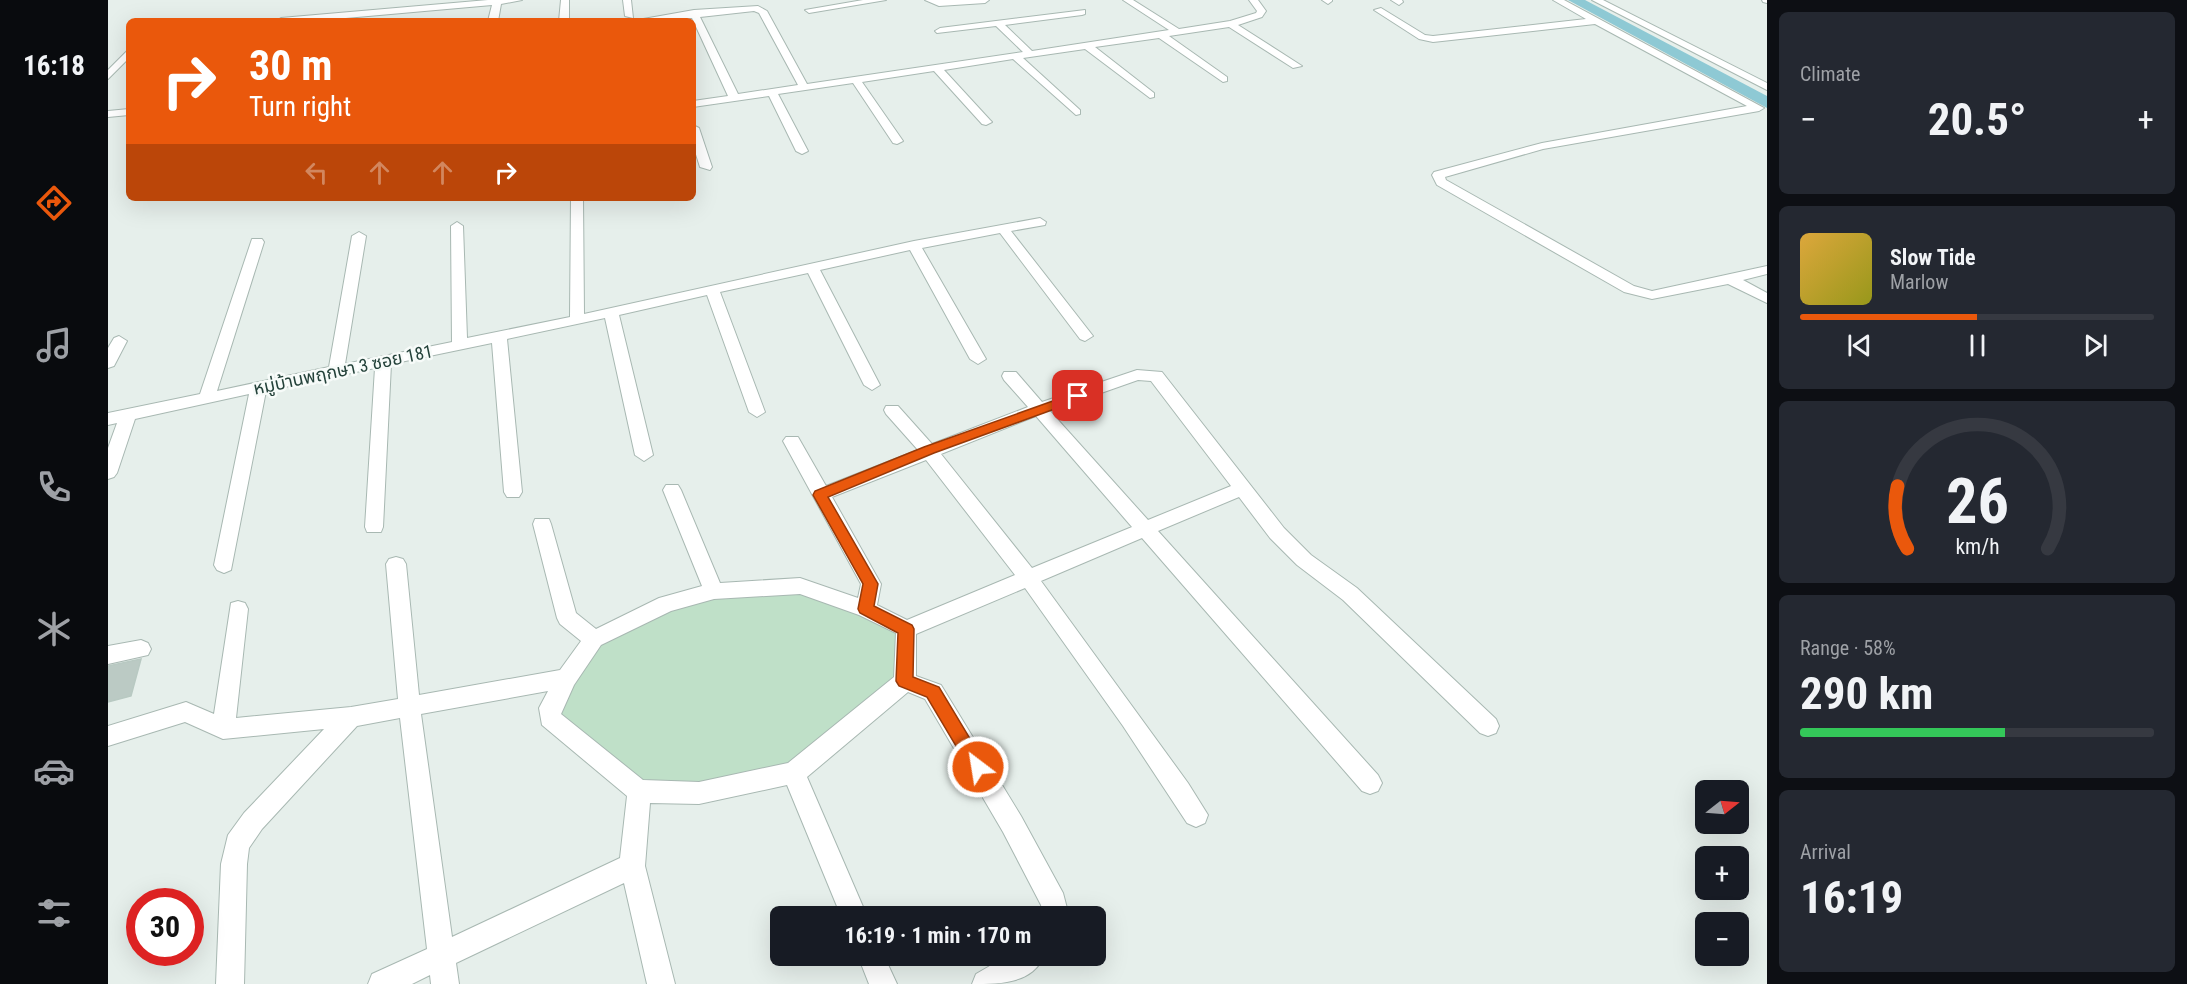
<!DOCTYPE html>
<html lang="en">
<head>
<meta charset="utf-8">
<style>
  body { margin:0; font-family:"Roboto Condensed","Noto Sans Thai",sans-serif; background:#242831; color:#f1f3f6; height:100vh; display:flex; flex-direction:column; font-size:22px; white-space:nowrap }
  * { box-sizing:border-box; margin:0 }
  p { font-size:20px; color:#9ea1a6 }
  .icon { flex:none; width:33px; height:33px; fill:none; stroke:currentColor; stroke-width:2; stroke-linecap:round; stroke-linejoin:round }
  .map { position:relative; flex:1; overflow:hidden }
  .panel { display:flex; flex-direction:column; gap:12px; padding:12px; background:#0d0f14; width:420px }
  .panel>* { flex:none }
  .top-card { position:absolute; left:18px; top:18px; width:570px; height:183px; border-radius:9px; box-shadow:0 6px 24px #0002; background:#ea580c; color:#fff; overflow:hidden }
  .needle { width:39px; rotate:73deg }
  .buttons { position:absolute; left:1587px; top:780px; display:grid; gap:12px }
  .buttons a { display:grid; place-items:center; width:54px; height:54px; border-radius:9px; background:#171b24; box-shadow:0 6px 24px #0002; font-size:30px }
  .speed { position:absolute; left:18px; top:888px; display:flex; gap:12px; font-size:30px; font-weight:700; text-align:center }
  .speed>* { display:grid; place-content:center; width:78px; height:78px; border-radius:50%; background:#171b24; box-shadow:0 6px 24px #0002; line-height:1 }
  .speed .limit { border:9px solid #d22; background:#fff; color:#111 }
  .pin { position:absolute; display:grid; place-items:center; width:51px; height:51px; color:#fff; margin:-26px; border-radius:12px; box-shadow:0 3px 9px #0006 }
  .me { position:absolute; width:66px; margin:-33px; rotate:329deg; stroke-linejoin:round; filter:drop-shadow(0 0 4px #0008) }
  .turn { display:flex; align-items:center; gap:21px; height:126px; padding:0 24px; font-size:27px }
  .turn .icon { width:78px; height:78px; stroke-width:2.5 }
  .turn b { display:block; font-size:42px; line-height:51px }
  .lanes { display:flex; align-items:center; height:57px; padding:0 24px; background:#0003; justify-content:center; gap:30px; direction:ltr }
  .lanes .off { opacity:.35 }
  .big { font-size:45px; font-weight:700; line-height:1.1 }
  .panel .card { flex:1; display:flex; flex-direction:column; justify-content:center; gap:9px; min-width:0; padding:0 21px; border-radius:9px; background:#242831 }
  .panel .dial { align-items:center; gap:0 }
  .dial svg { height:156px; overflow:visible; fill:none; stroke:#363941; stroke-width:7; stroke-linecap:round; text-anchor:middle }
  .dial text { fill:#f1f3f6; stroke:none }
  .song { display:flex; align-items:center; gap:18px }
  .cover { width:72px; height:72px; border-radius:9px; background:linear-gradient(135deg,hsl(40 70% 55%),hsl(60 70% 35%)) }
  .played { height:6px; border-radius:3px; background:linear-gradient(90deg,#ea580c 50%,#363941 50%) }
  .keys { display:flex; justify-content:space-around; direction:ltr }
  .heat { display:flex; justify-content:space-between; align-items:center; font-size:33px; direction:ltr }
  .charge { height:9px; border-radius:4px; background:linear-gradient(90deg,#34c759 58%,#363941 0) }
  .trip { position:absolute; left:662px; top:906px; width:336px; height:60px; border-radius:9px; background:#171b24; box-shadow:0 6px 24px #0002; font-weight:700; line-height:60px; text-align:center }
  main { display:flex; flex:1; min-height:0 }
  .menu { display:flex; flex-direction:column; width:108px; justify-content:space-around; align-items:center; background:#090b0e; color:#9ea1a6 }
  .menu .icon { width:42px; height:42px }
  .menu .active { color:#ea580c }
  .menu b { font-size:27px; color:#f1f3f6 }
  .map>svg:first-child { display:block }
  .green { fill:#bfe0c8 }
  .lines { fill:none; stroke-linecap:round; stroke-linejoin:round }
  .canal { fill:#8ec9d4; fill-rule:evenodd }
  .building { fill:#bbcac4; stroke:#b8c9c2; stroke-width:1.5 }
  .minor-casing { stroke:#a8b8b2; stroke-width:2 }
  .minor { fill:#fff; fill-rule:evenodd }
  .route { fill:#ea580c; stroke:#983908; stroke-width:1.5 }
  .labels { text-anchor:middle; stroke-width:5; stroke-linejoin:round; paint-order:stroke }
  .street-label { font-size:18px; fill:#24423a; stroke:#f7fbf9 }
</style>
</head>
<body>
<main>
<nav class="menu">
<b>16:18</b>
<svg class="icon active" aria-label="directions" viewBox="0 0 24 24"><path d="M12 3l9 9-9 9-9-9zM9 14v-3h6M13 9l2 2-2 2"/></svg>
<svg class="icon" aria-label="music" viewBox="0 0 24 24"><path d="M9 18V5l10-2v13"/><circle cx="6" cy="18" r="3"/><circle cx="16" cy="16" r="3"/></svg>
<svg class="icon" aria-label="phone" viewBox="0 0 24 24"><path d="M5 4h4l2 5-3 2q2 4 5 5l2-3 5 2v4C11 20 4 13 5 4z"/></svg>
<svg class="icon" aria-label="climate" viewBox="0 0 24 24"><path d="M12 3v18M4 7l16 10M4 17L20 7"/></svg>
<svg class="icon" aria-label="car" viewBox="0 0 24 24"><path d="M5 17H2v-5l4-1 3-4h7l3 4 3 1v5h-3M9 17h6M6 11h13"/><circle cx="7" cy="17" r="2"/><circle cx="17" cy="17" r="2"/></svg>
<svg class="icon" aria-label="filters" viewBox="0 0 24 24"><path d="M4 7h16M4 17h16"/><circle cx="9" cy="7" r="2"/><circle cx="15" cy="17" r="2"/></svg>
</nav>
<div class="map">
<svg width="1659" height="984" viewBox="0 0 1659 984">
  <rect width="100%" height="100%" fill="#e6efeb"/>
  <path class="green" d="M692,586l106,43 -1,52 -111,92 -155,18 -89,-73 44,-79 120,-48z"/>
  <g class="lines">
    <path class="canal" d="M1460,0h17l182,96v12z"/>
  </g>
  <path class="building" d="M33,659l-10,37 -23,6v-36z"/>
  <g class="lines">
    <g class="minor-casing">
      <path id="minor" d="M380,0h34l-21,4 -3,17h-10l4,-16 -180,16h-36l5,-3z
        M453,0h8v21h-10z
        M515,0h8l2,18 -8,-2z
        M755,0h23l-77,13 -4,-3z
        M817,0h64l-4,3 -46,3z
        M1015,0h10l46,29 51,-8 26,-8 1,-2 -8,-11h9l8,11 -4,6 -24,8 64,41 -9,2 -64,-41 -60,9 58,41v4l-4,1 -64,-44 -64,9 59,46v4l-4,1 -65,-49 -62,9 57,52v4l-4,1 -63,-56 -69,11 46,50 2,2 -6,3 -4,-1 -48,-53 -72,11 41,59 -6,3 -4,-1 -40,-60 -75,11 30,57 -6,3 -6,-3 -27,-55 -76,11v-6l35,-5 -36,-78 -60,3 62,-11 64,-4 9,5 40,73 216,-32 -27,-26 -59,7 -2,-2 5,-3 145,-18v4l-3,1 -77,10 27,26 137,-21zM646,11l5,2 39,72 -60,9 -38,-77z
        M1214,0h10v1l-4,3z
        M1283,0h11l1,2 -4,3z
        M1445,0h11l200,108 -5,3 -216,38 -98,28 1,3 188,106 18,5 115,-25v8l-24,6 24,13v10l-39,-19 -76,15 -28,-7 -187,-107 -5,-10 2,-3 108,-29 205,-37 -152,-82 -162,18 -14,-3 -45,-29 7,-2 44,27 8,1 153,-17z
        M1484,0h11l164,83v7z
        M1654,0h5v3l-4,-1z
        M21,49v9l-21,21v-9z
        M21,109v6l-21,2v-6z
        M585,125l6,3 13,39 -2,3 -10,-3 -7,-22z
        M463,198h12l1,116 330,-73 126,-23 6,4 -1,3 -34,6 82,105 -8,5 -5,-2 -80,-106 -78,15 64,111 -8,5 -8,-5 -60,-109 -90,20 60,115 -8,5 -8,-5 -56,-112 -88,19 45,120 -8,5 -8,-5 -42,-117 -88,20 34,140 -9,6 -9,-6 -30,-137 -98,21 15,153 -3,5h-12l-3,-5 -12,-149 -101,21 -8,163 -2,5h-14l-2,-5 10,-159 -109,23 -35,179 -7,3 -7,-3 -3,-5 35,-171 -114,25 -18,54 -3,4 -6,2v-31l9,-25 -9,2v-12l92,-19 52,-155h10l2,3 -47,149 112,-24 23,-131 7,-4 7,4 -21,128 107,-22 -1,-116 6,-4 6,4 4,112 103,-21z
        M11,336l8,5 -13,25 -6,2v-20l6,-10z
        M1029,370l25,2 122,156 27,27 46,33 139,131 3,7 -3,7 -8,3 -8,-3 -137,-133 -46,-35 -27,-27 -31,-41 -81,34 220,244 4,8 -4,8 -8,3 -8,-3 -220,-253 -101,43 147,202 20,32 -3,8 -9,4 -9,-4 -64,-97 -98,-138 -109,46v42l25,9 80,131 42,77 6,23h-26l-2,-11 -38,-73 -78,-133 -17,-7 -101,85 60,139h-26l-54,-131 -88,19 -49,-1 -5,63 30,118h-28l-23,-101 -168,80 3,21h-28l-1,-9 -18,9h-44l4,-10 55,-25 -27,-231 -43,8 -95,103 -13,19 -2,16 -3,120h-28l5,-120 7,-29 16,-22 80,-84 -101,10 -38,-17 -77,24v-20l78,-24 28,12 17,-111 7,-2 7,2 3,6 -12,109 115,-11 47,-8 -12,-135 3,-5 7,-2 7,2 3,5 13,131 141,-25 21,-29 -21,-17 -3,-6 -24,-94 2,-5h14l2,5 25,89 20,16 63,-31 43,-12 -39,-96 3,-5h12l3,5 39,93 80,-5 58,20 3,-14 -78,-143 3,-4h12l28,49 92,-36 -32,-36 -2,-4 2,-4h12l34,38 96,-37 -24,-27 -2,-4 2,-4h12l26,30zM1030,380l13,1 80,105 -83,34 -98,-109zM928,416l96,111 -100,41 -91,-114zM818,460l89,115 -108,45 -30,-15 4,-21 -49,-87zM692,594l59,21 37,18 -2,44 -106,86 -89,19 -56,-2 -82,-66 13,-29 27,-40 70,-34 43,-12zM440,691l-9,17 3,17 85,71 -7,62 -168,79 -31,-223z
        M33,640l7,3 3,6 -3,6 -40,9v-18z
        M750,956h26l13,28h-28z
        M899,956h37c-12,28 -45,28 -72,28l4,-10z"/>
    </g>
    <use href="#minor" class="minor"/>
  </g>
  <path class="route" d="M970,392l4,1v6l-148,54 -106,44 50,87 -4,22 38,19 2,4 -1,48 26,10 48,80 -3,6 -6,2 -6,-2 -45,-76 -28,-11 -3,-5 2,-48 -38,-20 -2,-4 5,-25 -50,-89 2,-4 109,-44z"/>
  <g class="labels">
    <g class="street-label">
      <text transform="translate(235 370) rotate(-12)" y="6">หมู่บ้านพฤกษา 3 ซอย 181</text>
    </g>
  </g>
</svg>
<div class="buttons">
<a><svg class="needle" viewBox="-14 -14 28 28"><path d="M0-13l5 13h-10z" fill="#e53935"/><path d="M0 13l5-13h-10z" fill="#9ea1a6"/></svg></a>
<a>+</a>
<a>−</a>
</div>
<div class="speed"><div class="limit">30</div></div>
<div class="pin" style="left:970px;top:396px;background:#d93025"><svg class="icon" aria-label="arrive" viewBox="0 0 24 24"><path d="M6 21V4h12l-3 4 3 4H6"/></svg></div>
<svg class="me" style="left:870px;top:767px" viewBox="-20 -20 40 40"><circle r="17" fill="#ea580c" stroke="#fff" stroke-width="3"/><path d="M0-11L8 9 0 5-8 9z" fill="#fff"/></svg>
<div class="trip">16:19 · 1 min · 170 m</div>
<div class="top-card">
<div class="turn"><svg class="icon" aria-label="right" viewBox="0 0 24 24"><path d="M7 20v-9h11M14 6l5 5-5 5"/></svg><div><b>30 m</b>Turn right</div></div>
<div class="lanes"><svg class="icon off" aria-label="left" viewBox="0 0 24 24"><path d="M17 20v-9H6M10 6l-5 5 5 5"/></svg><svg class="icon off" aria-label="ahead" viewBox="0 0 24 24"><path d="M12 20V5M6 11l6-6 6 6"/></svg><svg class="icon off" aria-label="ahead" viewBox="0 0 24 24"><path d="M12 20V5M6 11l6-6 6 6"/></svg><svg class="icon" aria-label="right" viewBox="0 0 24 24"><path d="M7 20v-9h11M14 6l5 5-5 5"/></svg></div>
</div>
</div>
<section class="panel">
<div class="card"><p>Climate</p>
<div class="heat"><a>−</a><b class="big">20.5°</b><a>+</a></div>
</div>
<div class="card">
<div class="song"><i class="cover"></i><div><b>Slow Tide</b><p>Marlow</p></div></div>
<div class="played"></div>
<div class="keys"><svg class="icon" aria-label="previous" viewBox="0 0 24 24"><path d="M18 5L8 12l10 7zM5 5v14"/></svg><svg class="icon" aria-label="pause" viewBox="0 0 24 24"><path d="M8 5v14M16 5v14"/></svg><svg class="icon" aria-label="next" viewBox="0 0 24 24"><path d="M6 5l10 7-10 7zM19 5v14"/></svg></div>
</div>
<div class="card dial"><svg viewBox="0 0 100 80">
<path d="M14 69A42 42 0 1 1 86 69"/>
<path d="M14 69A42 42 0 0 1 9 37" stroke="#ea580c"/>
<text x="50" y="56" font-size="32" font-weight="700">26</text>
<text x="50" y="72" font-size="11">km/h</text>
</svg></div>
<div class="card"><p>Range · 58%</p><b class="big">290 km</b><div class="charge"></div></div>
<div class="card"><p>Arrival</p><b class="big">16:19</b></div>
</section>
</main>
</body>
</html>
